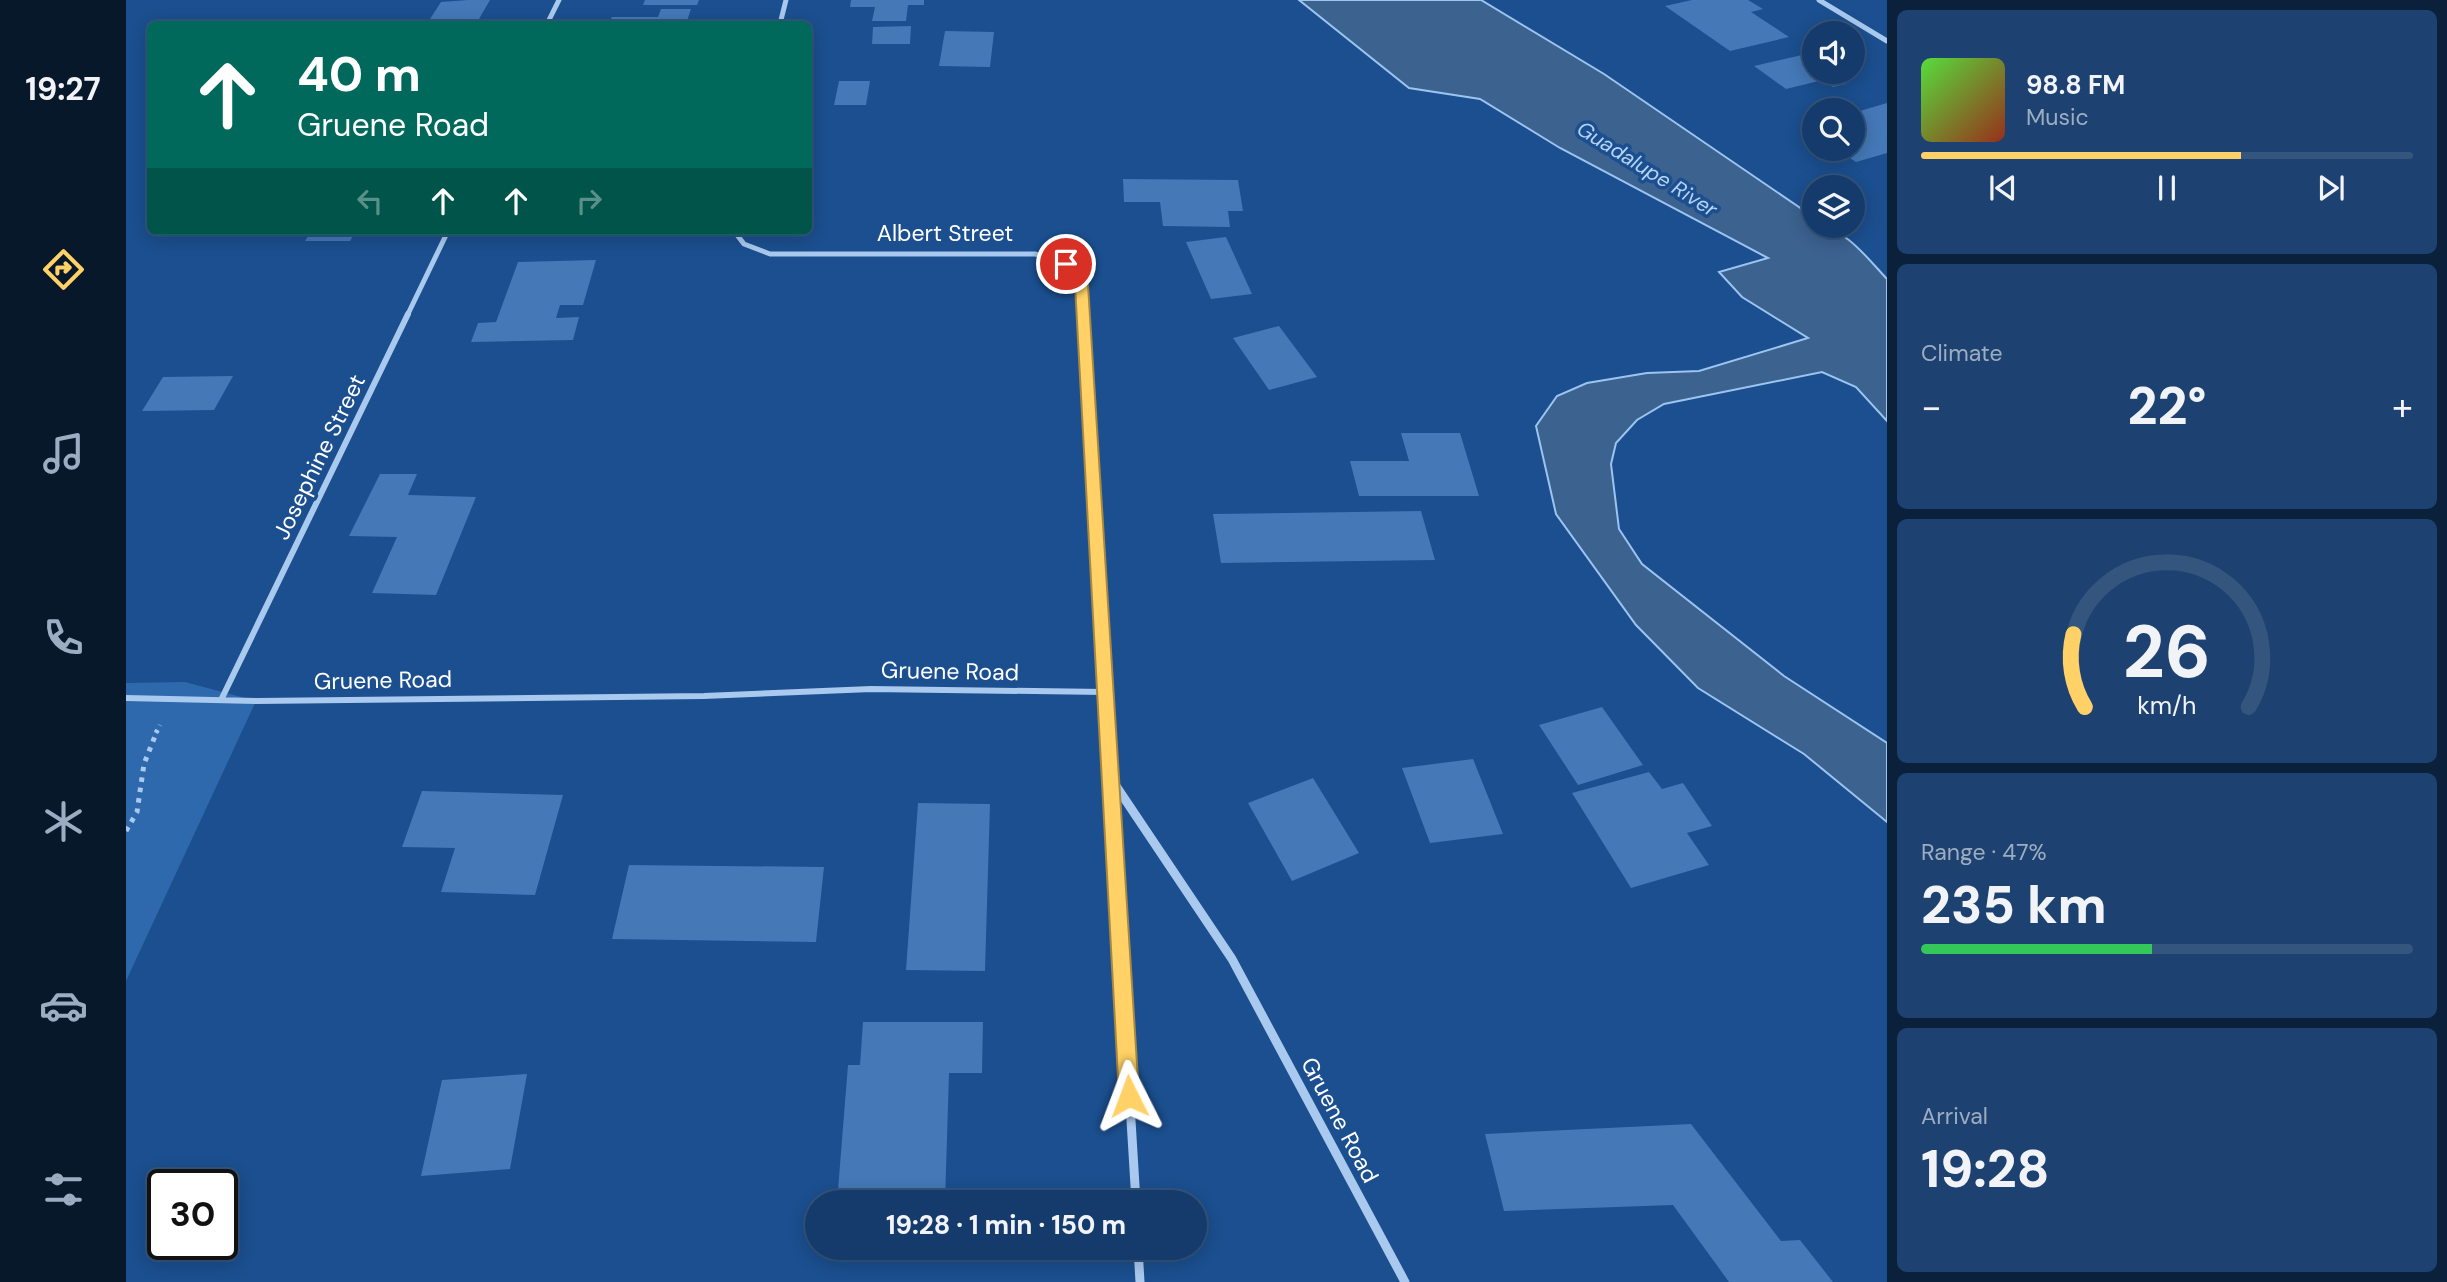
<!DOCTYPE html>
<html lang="en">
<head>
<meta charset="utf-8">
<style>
  body { margin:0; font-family:"DM Sans",sans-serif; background:#1d4271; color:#f1f3f6; height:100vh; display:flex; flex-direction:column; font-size:26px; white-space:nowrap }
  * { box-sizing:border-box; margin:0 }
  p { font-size:23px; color:#9dadc1 }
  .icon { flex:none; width:38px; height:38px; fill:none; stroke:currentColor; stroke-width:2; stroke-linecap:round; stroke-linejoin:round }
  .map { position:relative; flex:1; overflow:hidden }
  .sheet { display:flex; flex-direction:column; gap:10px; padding:10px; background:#0b203b; width:560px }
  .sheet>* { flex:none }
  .banner { position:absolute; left:21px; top:21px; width:665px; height:214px; border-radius:10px; box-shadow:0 4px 18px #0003,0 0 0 2px #33557e; background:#00695c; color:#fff; overflow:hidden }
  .buttons { position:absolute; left:1676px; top:21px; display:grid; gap:14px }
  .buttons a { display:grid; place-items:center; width:63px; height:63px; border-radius:50%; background:#143b6b; box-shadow:0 4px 18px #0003,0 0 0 2px #33557e; font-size:35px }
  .speed { position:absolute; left:21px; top:1169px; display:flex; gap:14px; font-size:35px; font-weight:700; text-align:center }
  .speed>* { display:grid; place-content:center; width:91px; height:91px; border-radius:50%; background:#143b6b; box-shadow:0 4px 18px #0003,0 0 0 2px #33557e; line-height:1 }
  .speed .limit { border:4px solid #111; border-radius:10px; background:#fff; color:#111 }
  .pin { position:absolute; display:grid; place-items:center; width:60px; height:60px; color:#fff; margin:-30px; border:4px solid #fff; border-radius:50%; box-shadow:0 2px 7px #0007 }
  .me { position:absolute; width:77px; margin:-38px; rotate:357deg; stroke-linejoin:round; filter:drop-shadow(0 0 5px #0008) }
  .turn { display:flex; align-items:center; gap:24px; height:147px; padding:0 35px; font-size:32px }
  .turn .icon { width:91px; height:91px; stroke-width:2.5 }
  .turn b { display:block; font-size:49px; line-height:60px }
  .lanes { display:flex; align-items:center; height:66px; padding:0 35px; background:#0003; justify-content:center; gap:35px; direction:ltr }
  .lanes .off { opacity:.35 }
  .big { font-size:52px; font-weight:800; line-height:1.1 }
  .sheet .widget { flex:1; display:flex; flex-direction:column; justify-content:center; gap:10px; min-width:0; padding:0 24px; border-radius:10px; background:#1d4271 }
  .sheet .dial { align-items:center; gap:0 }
  .dial svg { height:182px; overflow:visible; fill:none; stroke:#33557e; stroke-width:7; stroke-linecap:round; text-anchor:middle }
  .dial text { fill:#f1f3f6; stroke:none }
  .song { display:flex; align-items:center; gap:21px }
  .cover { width:84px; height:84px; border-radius:10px; background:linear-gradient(135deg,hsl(110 70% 55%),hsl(10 70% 35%)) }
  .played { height:7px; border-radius:4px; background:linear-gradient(90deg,#ffd166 65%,#33557e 65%) }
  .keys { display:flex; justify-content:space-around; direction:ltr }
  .heat { display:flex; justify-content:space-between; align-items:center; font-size:38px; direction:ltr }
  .charge { height:10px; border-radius:5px; background:linear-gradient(90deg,#34c759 47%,#33557e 0) }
  .trip { position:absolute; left:679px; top:1190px; width:402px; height:70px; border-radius:35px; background:#143b6b; box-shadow:0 4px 18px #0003,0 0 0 2px #33557e; font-weight:800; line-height:70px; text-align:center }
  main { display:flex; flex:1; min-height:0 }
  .tabs { display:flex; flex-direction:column; width:126px; justify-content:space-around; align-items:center; background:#08182b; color:#9dadc1 }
  .tabs .icon { width:49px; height:49px }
  .tabs .selected { color:#ffd166 }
  .tabs b { font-size:32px; color:#f1f3f6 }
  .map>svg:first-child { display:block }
  .green { fill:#2e69ad }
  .water { fill:#3c6290; stroke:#9cc4f0; stroke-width:2 }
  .building { fill:#4478b7 }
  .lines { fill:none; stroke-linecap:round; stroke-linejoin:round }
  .path-far1 { stroke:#a9c9ee; stroke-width:4.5; stroke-dasharray:3.5 5; stroke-linecap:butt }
  .path { stroke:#a9c9ee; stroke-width:5; stroke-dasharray:4.5 6; stroke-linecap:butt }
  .street-far2 { stroke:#a9c9ee; stroke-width:5 }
  .street-far1 { stroke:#a9c9ee; stroke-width:6 }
  .street { stroke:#a9c9ee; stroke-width:9 }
  .route { fill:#ffd166; stroke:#a68842; stroke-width:2 }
  .labels { text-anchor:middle; stroke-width:7; stroke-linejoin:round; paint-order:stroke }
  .far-water-label { font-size:21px; font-style:italic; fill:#b5d3f5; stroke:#1b4f8f }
  .street-label { font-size:23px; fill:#fff; stroke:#1b4f8f }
</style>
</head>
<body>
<main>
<nav class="tabs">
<b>19:27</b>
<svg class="icon selected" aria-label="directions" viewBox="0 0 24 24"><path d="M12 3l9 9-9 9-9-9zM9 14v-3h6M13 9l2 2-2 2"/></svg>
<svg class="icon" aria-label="music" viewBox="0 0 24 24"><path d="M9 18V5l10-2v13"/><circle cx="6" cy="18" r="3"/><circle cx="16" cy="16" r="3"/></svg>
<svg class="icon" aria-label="phone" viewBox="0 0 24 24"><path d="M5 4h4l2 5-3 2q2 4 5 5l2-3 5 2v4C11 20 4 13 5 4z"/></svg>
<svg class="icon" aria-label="climate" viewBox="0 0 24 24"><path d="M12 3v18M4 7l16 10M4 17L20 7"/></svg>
<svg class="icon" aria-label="car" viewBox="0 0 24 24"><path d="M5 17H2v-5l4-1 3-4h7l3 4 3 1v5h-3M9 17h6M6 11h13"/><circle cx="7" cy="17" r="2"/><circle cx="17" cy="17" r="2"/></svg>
<svg class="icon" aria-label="filters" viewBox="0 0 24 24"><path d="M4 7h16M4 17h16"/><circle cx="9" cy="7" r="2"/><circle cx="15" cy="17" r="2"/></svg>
</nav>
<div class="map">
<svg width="1761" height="1282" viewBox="0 0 1761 1282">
  <rect width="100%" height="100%" fill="#1b4f8f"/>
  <path class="green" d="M59,682l71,19 -130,280v-298z"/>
  <path class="water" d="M1173,0h182l123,74 211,144v8c29,0 53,33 72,53v142l-31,-34 -34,-15 -158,32 -27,16 -21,23 -5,21 8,65 23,35 142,112 103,67v79l-83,-68 -106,-66 -62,-63 -80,-111 -20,-88 21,-30 30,-13 60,-10 52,-2 109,-33 -66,-41 -23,-25 49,-14 -208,-110 -80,-49 -71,-11z"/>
  <path class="building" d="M342,0h22l-11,19h-49l11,-17z
    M519,0h54l-2,5h-54z
    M725,0h73v5h-16l-2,16h-34l3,-14h-25z
    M1566,0h56l15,9 -12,3 38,25 -59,14 -65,-45z
    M535,9h30l-5,15h-78l4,-7h46z
    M785,26l-1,18h-38l1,-17z
    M819,31l49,1 -4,35 -51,-1z
    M1689,52v20h29l8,5 -12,3 6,4 -13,3 -10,-7 -37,9 -32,-23z
    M713,81h31l-4,24h-32z
    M1761,103v50l-31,9 -20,-13h17v-36z
    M997,179l115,1 5,31h-15l2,16 -67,-1 -3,-24h-36z
    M185,231h45l-6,10h-45z
    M1100,237l26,57 -41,5 -25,-57z
    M470,260l-13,45h-23l-4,13 23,-1 -6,23 -102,2 7,-19 18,-1 22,-60z
    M1153,326l38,51 -48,13 -36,-52z
    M107,376l-19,34 -72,1 21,-34z
    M1275,433h59l19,63h-120l-9,-35h59z
    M254,474h37l-9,21 68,2 -40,98 -64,-2 25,-56 -48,-1z
    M1295,511l14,49 -214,3 -8,-49z
    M1476,707l41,58 -65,20 -39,-60z
    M1347,759l30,75 -73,9 -28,-75z
    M1523,772l13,17 21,-6 29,43 -25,7 22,32 -78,23 -59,-95z
    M1187,778l46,75 -67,28 -44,-78z
    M296,791l141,4 -28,100 -94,-3 14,-44 -53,-1z
    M792,803l72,1 -5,167 -79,-1z
    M503,865l195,2 -8,75 -204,-3z
    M737,1022h120l-1,51h-33l-4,129h-108l11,-137h12z
    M401,1074l-17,95 -89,7 21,-96z
    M1565,1124l90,117 19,-1 33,42h-104l-56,-77 -169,6 -19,-77z"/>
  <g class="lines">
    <path class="path-far1" d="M30,733l4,-8"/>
    <path class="path" d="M0,831l11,-19 7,-48 13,-33"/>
    <path class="street-far2" d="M1693,0l68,41
      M421,24l12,-24
      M654,24l6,-24
      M608,231l10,13 26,10h265c40,10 46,23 48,62
      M281,316l41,-85"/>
    <path class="street-far1" d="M957,314l24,419
      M0,698l130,3 448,-5 167,-7 233,3
      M96,698l186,-384"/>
    <path class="street" d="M981,731l3,46 122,182 173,323
      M984,777l26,425
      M1012,1248l2,34"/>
  </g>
  <path class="route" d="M936,261h8l18,24 51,811 -3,7 -7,3 -7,-3 -3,-7 -44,-811 -15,-21z"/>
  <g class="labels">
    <g class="far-water-label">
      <text transform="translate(1521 169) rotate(32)" y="7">Guadalupe River</text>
    </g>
    <g class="street-label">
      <text x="819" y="241">Albert Street</text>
      <text transform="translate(193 457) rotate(-64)" y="8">Josephine Street</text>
      <text transform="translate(824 671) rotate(1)" y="8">Gruene Road</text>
      <text transform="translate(257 680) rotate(-1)" y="8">Gruene Road</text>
      <text transform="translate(1214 1120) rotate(62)" y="8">Gruene Road</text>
    </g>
  </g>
</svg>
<div class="buttons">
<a><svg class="icon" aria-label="sound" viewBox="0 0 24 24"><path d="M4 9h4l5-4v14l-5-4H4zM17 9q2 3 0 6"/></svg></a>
<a><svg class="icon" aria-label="search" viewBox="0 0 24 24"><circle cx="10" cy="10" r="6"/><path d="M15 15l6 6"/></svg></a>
<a><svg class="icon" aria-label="layers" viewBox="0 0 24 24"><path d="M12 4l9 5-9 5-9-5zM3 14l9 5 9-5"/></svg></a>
</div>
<div class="speed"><div class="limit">30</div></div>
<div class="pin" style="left:940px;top:264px;background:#d93025"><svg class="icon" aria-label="arrive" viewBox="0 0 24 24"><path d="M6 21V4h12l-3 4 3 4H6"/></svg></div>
<svg class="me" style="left:1003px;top:1096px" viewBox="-20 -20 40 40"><path d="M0-17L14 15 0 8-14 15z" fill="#ffd166" stroke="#fff" stroke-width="4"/></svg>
<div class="trip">19:28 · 1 min · 150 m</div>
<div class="banner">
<div class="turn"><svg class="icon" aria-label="ahead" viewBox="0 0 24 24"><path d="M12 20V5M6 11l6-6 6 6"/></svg><div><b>40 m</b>Gruene Road</div></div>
<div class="lanes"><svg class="icon off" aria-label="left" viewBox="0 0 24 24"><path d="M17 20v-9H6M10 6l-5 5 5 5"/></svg><svg class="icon" aria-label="ahead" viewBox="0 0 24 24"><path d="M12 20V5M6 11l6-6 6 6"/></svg><svg class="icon" aria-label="ahead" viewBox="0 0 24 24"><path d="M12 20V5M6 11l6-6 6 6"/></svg><svg class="icon off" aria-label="right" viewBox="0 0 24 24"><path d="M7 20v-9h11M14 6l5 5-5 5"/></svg></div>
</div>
</div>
<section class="sheet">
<div class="widget">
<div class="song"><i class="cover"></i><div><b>98.8 FM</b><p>Music</p></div></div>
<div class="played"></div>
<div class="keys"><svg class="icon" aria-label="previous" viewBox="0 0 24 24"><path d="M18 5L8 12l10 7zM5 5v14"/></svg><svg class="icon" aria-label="pause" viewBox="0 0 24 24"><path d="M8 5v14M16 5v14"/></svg><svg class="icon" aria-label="next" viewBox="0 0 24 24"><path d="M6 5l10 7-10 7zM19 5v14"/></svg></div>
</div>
<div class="widget"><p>Climate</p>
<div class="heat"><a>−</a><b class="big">22°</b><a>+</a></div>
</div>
<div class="widget dial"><svg viewBox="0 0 100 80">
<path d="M14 69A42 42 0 1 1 86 69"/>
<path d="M14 69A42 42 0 0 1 9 37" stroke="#ffd166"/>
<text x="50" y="56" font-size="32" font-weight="700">26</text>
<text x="50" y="72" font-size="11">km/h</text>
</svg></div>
<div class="widget"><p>Range · 47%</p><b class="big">235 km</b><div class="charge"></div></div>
<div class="widget"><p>Arrival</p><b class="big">19:28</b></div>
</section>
</main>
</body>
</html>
